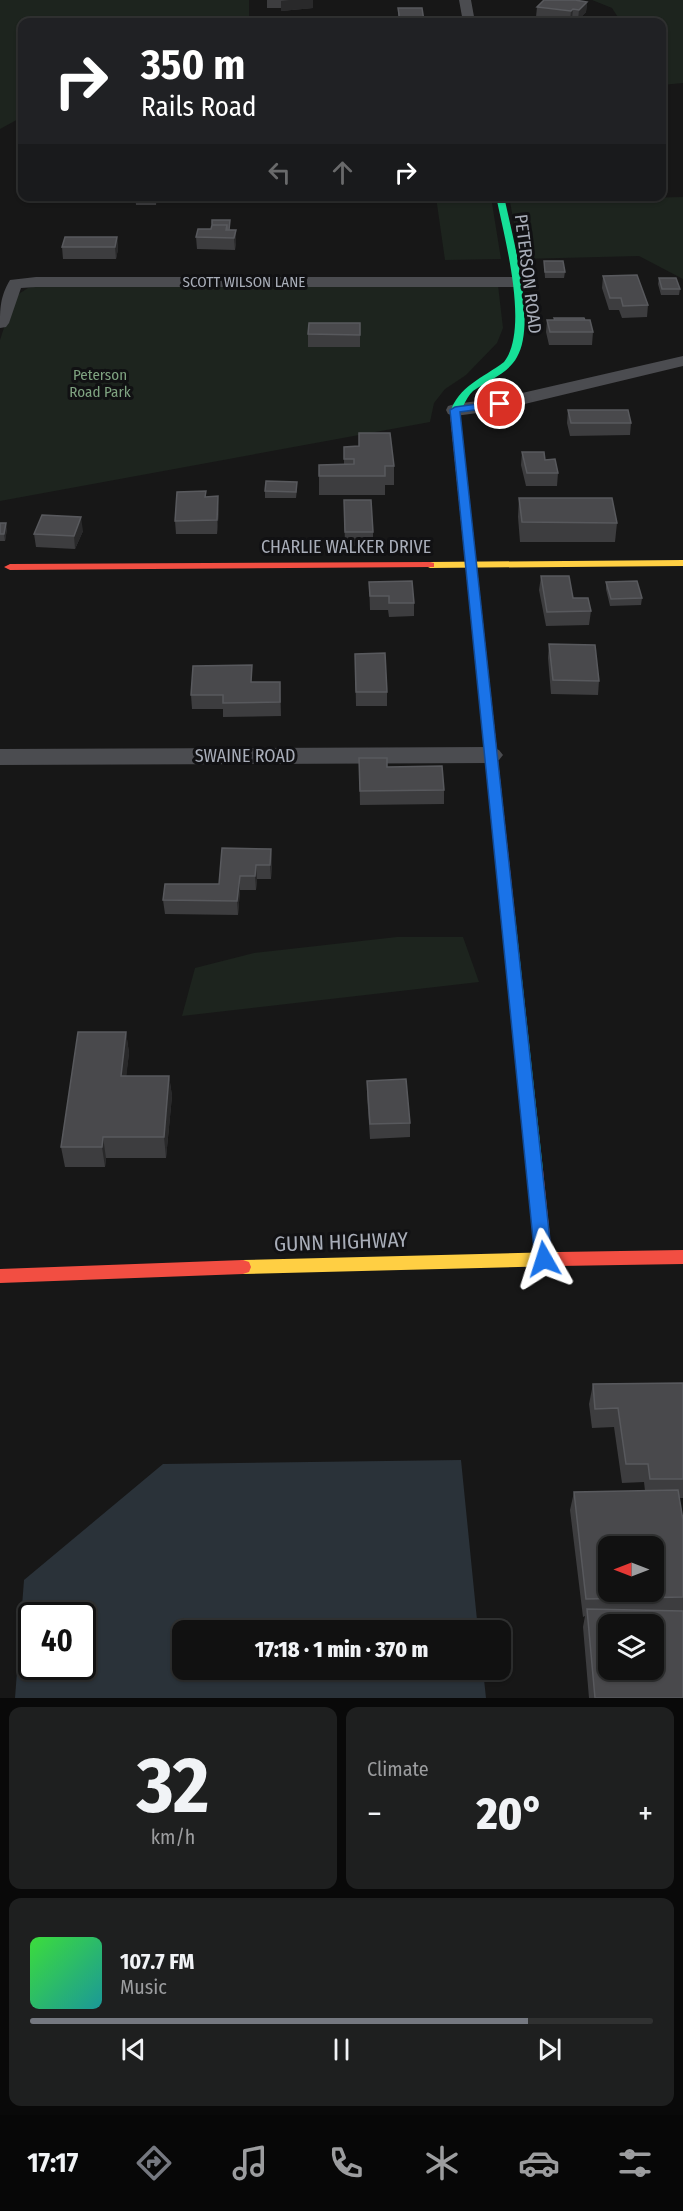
<!DOCTYPE html>
<html lang="en">
<head>
<meta charset="utf-8">
<style>
  body { margin:0; font-family:"Fira Sans Condensed",sans-serif; background:#1e1f1f; color:#f1f3f6; height:100vh; display:flex; flex-direction:column; font-size:22px; white-space:nowrap }
  * { box-sizing:border-box; margin:0 }
  p { font-size:20px; color:#9c9d9f }
  .icon { flex:none; width:33px; height:33px; fill:none; stroke:currentColor; stroke-width:2; stroke-linecap:round; stroke-linejoin:round }
  .map { position:relative; height:1698px; overflow:hidden }
  .sheet { display:flex; flex-direction:column; gap:9px; padding:9px; background:#090909; flex:1 }
  .sheet>* { flex:none }
  .hud { position:absolute; left:18px; top:18px; width:648px; height:183px; border-radius:12px; box-shadow:0 2px 4px #0004,0 0 0 2px #303131; background:#202124; color:#fff; overflow:hidden }
  .needle { width:39px; rotate:270deg }
  .tools { position:absolute; left:598px; top:1536px; display:grid; gap:12px }
  .tools a { display:grid; place-items:center; width:66px; height:66px; border-radius:12px; background:#111; box-shadow:0 2px 4px #0004,0 0 0 2px #303131; font-size:30px }
  .speed { position:absolute; left:18px; top:1602px; display:flex; gap:12px; font-size:30px; font-weight:700; text-align:center }
  .speed>* { display:grid; place-content:center; width:78px; height:78px; border-radius:50%; background:#111; box-shadow:0 2px 4px #0004,0 0 0 2px #303131; line-height:1 }
  .speed .limit { border:3px solid #111; border-radius:9px; background:#fff; color:#111 }
  .pin { position:absolute; display:grid; place-items:center; width:51px; height:51px; color:#fff; margin:-26px; border:3px solid #fff; border-radius:50%; box-shadow:0 2px 6px #0007 }
  .me { position:absolute; width:66px; margin:-33px; rotate:354deg; stroke-linejoin:round; filter:drop-shadow(0 0 4px #0008) }
  .turn { display:flex; align-items:center; gap:21px; height:126px; padding:0 24px; font-size:27px }
  .turn .icon { width:78px; height:78px; stroke-width:2.5 }
  .turn b { display:block; font-size:42px; line-height:51px }
  .lanes { display:flex; align-items:center; height:57px; padding:0 24px; background:#0003; justify-content:center; gap:30px; direction:ltr }
  .lanes .off { opacity:.35 }
  .big { font-size:45px; font-weight:800; line-height:1.1 }
  .sheet .widget { flex:1; display:flex; flex-direction:column; justify-content:center; gap:9px; min-width:0; padding:0 21px; border-radius:12px; background:#1e1f1f }
  .sheet .dial { align-items:center; gap:0 }
  .dial b { font-size:78px; line-height:1 }
  .song { display:flex; align-items:center; gap:18px }
  .cover { width:72px; height:72px; border-radius:9px; background:linear-gradient(135deg,hsl(120 70% 55%),hsl(180 70% 35%)) }
  .played { height:6px; border-radius:3px; background:linear-gradient(90deg,#757880 80%,#303131 80%) }
  .keys { display:flex; justify-content:space-around; direction:ltr }
  .heat { display:flex; justify-content:space-between; align-items:center; font-size:33px; direction:ltr }
  .sheet .tiles { flex:1; display:grid; gap:9px; grid-template-columns:1fr 1fr }
  .widget:last-child { grid-column:span 2 }
  .trip { position:absolute; left:172px; top:1620px; width:339px; height:60px; border-radius:12px; background:#111; box-shadow:0 2px 4px #0004,0 0 0 2px #303131; font-weight:800; line-height:60px; text-align:center }
  .dock { display:flex; height:96px; justify-content:space-around; align-items:center; background:#070707; color:#9c9d9f }
  .dock .icon { width:42px; height:42px }
  .dock .on { color:#757880 }
  .dock b { font-size:27px; color:#f1f3f6 }
  .map>svg:first-child { display:block }
  .green { fill:#1d241e }
  .water { fill:#2a3239; fill-rule:evenodd }
  .lines { fill:none; stroke-linecap:round; stroke-linejoin:round }
  .street { fill:#4b4c50; fill-rule:evenodd }
  .fast { fill:#16e098; fill-rule:evenodd }
  .slow { fill:#ffcf43; fill-rule:evenodd }
  .jam { fill:#f24e42; fill-rule:evenodd }
  .wall { fill:#3d3d3f }
  .shaded-wall { fill:#29292a }
  .building { fill:#49494c; stroke:#58595d; stroke-width:1.5; fill-rule:evenodd }
  .route { fill:#1a73e8; stroke:#114b97; stroke-width:1.5 }
  .labels { text-anchor:middle; stroke-width:6; stroke-linejoin:round; paint-order:stroke }
  .far-street-label { font-size:15px; fill:#a8adb8; stroke:#111113 }
  .far-park-label { font-size:15px; fill:#7fa381; stroke:#111113 }
  .street-label { font-size:18px; fill:#a8adb8; stroke:#111113 }
  .near-street-label { font-size:21px; fill:#a8adb8; stroke:#111113 }
</style>
</head>
<body>
<div class="map">
<svg width="683" height="1698" viewBox="0 0 683 1698">
  <rect width="100%" height="100%" fill="#171717"/>
  <path class="green" d="M0,0h249v22h-227v95l-22,12z
    M592,0h91v83l-21,2v-63h-41l-9,-14z
    M599,196l5,3 79,-2v82l-44,-23 -118,3 -12,-62z
    M436,197h55l10,62 -56,1z
    M498,285l5,43 -6,15 -31,32 -21,14 -11,14 -4,19 -430,79v-161l14,-43 14,-9 10,-2z
    M397,937h66l16,45 -297,34 13,-48 59,-15z"/>
  <path class="water" d="M461,1460l17,170h-295v40h300l3,28h-471l9,-118 139,-116zM32,1616h50v50h-50z"/>
  <g class="lines">
    <path class="street" d="M459,0h12l4,22h-12z
      M36,277h479l8,5 -8,5h-479l-15,1 -12,35 -3,4 -6,1c0,-20 0,-31 10,-48z
      M683,356v10l-183,44 -45,6 -7,-2 -2,-4 2,-4 7,-2 45,-6z
      M491,747l8,3 4,5 -4,5 -8,3 -491,2v-16z"/>
    <path class="fast" d="M496,196h8c8,39 33,127 13,161 -9,17 -29,23 -44,34 -8,7 -11,22 -18,25l-5,-3c8,-27 33,-35 54,-51 26,-33 0,-126 -8,-166z
      M508,910l7,5 28,255 -2,5 -6,2 -6,-2 -2,-5 -26,-255z"/>
    <path class="slow" d="M683,560v6l-253,2 -6,-3 6,-3z
      M559,1252l6,2 2,5 -2,5 -6,2 -316,8 -6,-2 -2,-5 2,-5 6,-2z"/>
    <path class="jam" d="M455,410l5,3 55,502 -7,5 -7,-5 -51,-502z
      M430,562l4,1v4l-424,3 -6,-3 6,-3z
      M535,1163l6,2 2,5 9,86 7,-4 124,-2v14l-124,2 -6,-2 -1,-3 -2,3 -6,2 -6,-2 -2,-5 -9,-89 2,-5z
      M243,1260l6,2 2,5 -2,5 -6,2 -243,9v-14z"/>
  </g>
  <path class="wall" d="M267,0h46v8l-32,3v-3h-14z
    M587,2l-1,10 -8,8 -6,-1 -2,2 -34,-4 1,-10z
    M398,8h24l2,14h-26z
    M135,196h22l-1,9h-20z
    M211,229l25,1v12l-1,8 -38,-1 -1,-12z
    M117,237l1,12 -2,10h-53l-1,-12z
    M544,261l21,11 -1,6h-19z
    M603,276l45,29 -1,12 -25,1 -3,-8h-10l-7,-22z
    M659,278l21,11 -1,6h-18l-3,-11z
    M554,318l31,2 8,12 -1,13h-43l-3,-13 1,-12h7z
    M360,323v24h-52v-13z
    M568,410l63,13 -1,12 -60,1 -3,-13z
    M359,433l35,33v19h-9v10h-66v-30l25,-1v-17l15,-1z
    M522,452l23,8 13,13 -1,13h-31l-5,-21z
    M297,489l-1,9h-31v-7z
    M206,491v6l13,13 -2,24h-41l-1,-13z
    M519,498l98,25 -2,19h-95l-2,-25z
    M344,500l29,32v14h-28z
    M0,523l7,6 -2,12h-5z
    M83,531l-8,18 -39,-2 -2,-13z
    M541,576l50,35 -2,14 -43,1 -7,-36z
    M369,582l45,21v13l-25,1 -1,-7h-18z
    M606,582l36,16 -1,7 -31,1 -4,-17z
    M549,644l50,37 -1,14 -47,-1 -3,-36z
    M355,654l32,38v14h-31z
    M252,682h28l1,34 -58,1v-8h-31l-1,-14z
    M359,758l28,9 57,23v14l-84,1z
    M271,849l1,14 -1,16h-14l-1,11h-16l-2,25 -73,-1 -2,-14 56,-16z
    M126,1032l3,21 -3,23h43l3,20 -6,62h-60l-1,9h-40l-4,-20z
    M367,1081l43,42v14l-40,2 -3,-44z
    M683,1383v115h-4l4,22v178h-94l-6,-71 2,-11 -2,1 -13,-107 4,-18 71,-1 -1,-9 -22,1 -8,-56 -22,1 -3,-24 4,-20z"/>
  <path class="shaded-wall" d="M289,0h24v8l-32,3v-10z
    M587,2l-1,10 -8,8 1,-10z
    M573,9l-1,10 -2,2 1,-10z
    M236,230v12l-1,8 -1,-12z
    M117,237l1,12 -2,10 -1,-12z
    M218,496l1,14 -2,24v-14z
    M81,517l2,14 -8,18 -1,-13z
    M6,523l1,6 -2,12 -1,-7z
    M271,849l1,14 -1,16 -1,-14z
    M256,865l1,14 -1,11 -1,-14z
    M240,876v14l-2,25 -1,-14z
    M126,1032l3,21 -5,43 -3,-20z
    M169,1076l3,20 -6,62 -2,-21z
    M103,1137l3,21 -1,9 -3,-20z"/>
  <path class="building" d="M544,0h31l12,2 -8,8 -6,-1 -2,2 -34,-4z
    M398,8h24l2,13h-24z
    M544,20l12,2h-18z
    M212,220h18l-1,10h-2v-5h-15z
    M212,225h15l-1,5h10l-2,8 -38,-1 2,-8h13z
    M65,237h52l-2,10h-53z
    M544,261h19l2,11h-20z
    M637,275l11,30 -25,1 -2,-8h-11l-7,-22z
    M659,278h17l4,11h-18z
    M554,318h30l1,2h-30z
    M547,320h43l3,12h-43z
    M309,323h51v12l-52,-1z
    M568,410h60l3,13h-60z
    M359,433h31l4,33h-9v10h-66v-11l35,-1v-5h-10v-12l15,-1z
    M522,452h22l1,8 10,-1 3,14h-31z
    M266,481l31,1 -1,10 -31,-1z
    M206,491l-1,6 13,-1 -1,24 -42,1 2,-29z
    M519,498h93l5,25 -95,-1z
    M344,500h27l2,32h-28z
    M42,515l39,2 -7,19 -40,-2z
    M0,523h6l-2,11h-4z
    M541,576h28l4,22h15l3,13 -44,1z
    M412,581l2,22h-25v-7h-19l-1,-14z
    M637,581l5,17 -31,1 -5,-17z
    M549,644l46,1 4,36 -46,-1z
    M385,653l2,39h-31l-1,-38z
    M252,665l-1,17h29v20l-57,1v-8h-32l2,-29z
    M359,758h28v9l55,-1 2,24 -84,1z
    M222,848l49,1 -1,16h-14l-1,11h-15l-3,25 -74,-1 2,-16h54z
    M78,1032h48l-5,44h48l-5,61h-61l-1,10h-41z
    M406,1079l4,44 -40,1 -3,-43z
    M683,1383v96h-33l-2,-15h-22l-8,-56 -23,1 -2,-25z
    M678,1490l5,30v77l-97,2 -12,-107zM609,1546h45v46h-45z
    M587,1609l96,2v87h-88zM609,1624h45v46h-45z"/>
  <path class="route" d="M500,401l4,1v4l-44,6 92,847 -2,5 -6,2 -6,-2 -3,-5 -85,-849 5,-3z"/>
  <g class="labels">
    <g class="far-street-label">
      <text x="244" y="287">SCOTT WILSON LANE</text>
    </g>
    <g class="far-park-label">
      <text x="100" y="380">Peterson<tspan x="100" dy="17">Road Park</tspan></text>
    </g>
    <g class="street-label">
      <text transform="translate(528 274) rotate(83)" y="6">PETERSON ROAD</text>
      <text x="346" y="553">CHARLIE WALKER DRIVE</text>
      <text x="245" y="762">SWAINE ROAD</text>
    </g>
    <g class="near-street-label">
      <text transform="translate(341 1242) rotate(-2)" y="7">GUNN HIGHWAY</text>
    </g>
  </g>
</svg>
<div class="tools">
<a><svg class="needle" viewBox="-14 -14 28 28"><path d="M0-13l5 13h-10z" fill="#e53935"/><path d="M0 13l5-13h-10z" fill="#9c9d9f"/></svg></a>
<a><svg class="icon" aria-label="layers" viewBox="0 0 24 24"><path d="M12 4l9 5-9 5-9-5zM3 14l9 5 9-5"/></svg></a>
</div>
<div class="speed"><div class="limit">40</div></div>
<div class="pin" style="left:500px;top:404px;background:#d93025"><svg class="icon" aria-label="arrive" viewBox="0 0 24 24"><path d="M6 21V4h12l-3 4 3 4H6"/></svg></div>
<svg class="me" style="left:544px;top:1259px" viewBox="-20 -20 40 40"><path d="M0-17L14 15 0 8-14 15z" fill="#1a73e8" stroke="#fff" stroke-width="4"/></svg>
<div class="trip">17:18 · 1 min · 370 m</div>
<div class="hud">
<div class="turn"><svg class="icon" aria-label="right" viewBox="0 0 24 24"><path d="M7 20v-9h11M14 6l5 5-5 5"/></svg><div><b>350 m</b>Rails Road</div></div>
<div class="lanes"><svg class="icon off" aria-label="left" viewBox="0 0 24 24"><path d="M17 20v-9H6M10 6l-5 5 5 5"/></svg><svg class="icon off" aria-label="ahead" viewBox="0 0 24 24"><path d="M12 20V5M6 11l6-6 6 6"/></svg><svg class="icon" aria-label="right" viewBox="0 0 24 24"><path d="M7 20v-9h11M14 6l5 5-5 5"/></svg></div>
</div>
</div>
<section class="sheet">
<div class="tiles">
<div class="widget dial"><b>32</b><p>km/h</p></div>
<div class="widget"><p>Climate</p>
<div class="heat"><a>−</a><b class="big">20°</b><a>+</a></div>
</div>
<div class="widget">
<div class="song"><i class="cover"></i><div><b>107.7 FM</b><p>Music</p></div></div>
<div class="played"></div>
<div class="keys"><svg class="icon" aria-label="previous" viewBox="0 0 24 24"><path d="M18 5L8 12l10 7zM5 5v14"/></svg><svg class="icon" aria-label="pause" viewBox="0 0 24 24"><path d="M8 5v14M16 5v14"/></svg><svg class="icon" aria-label="next" viewBox="0 0 24 24"><path d="M6 5l10 7-10 7zM19 5v14"/></svg></div>
</div>
</div>
</section>
<nav class="dock">
<b>17:17</b>
<svg class="icon on" aria-label="directions" viewBox="0 0 24 24"><path d="M12 3l9 9-9 9-9-9zM9 14v-3h6M13 9l2 2-2 2"/></svg>
<svg class="icon" aria-label="music" viewBox="0 0 24 24"><path d="M9 18V5l10-2v13"/><circle cx="6" cy="18" r="3"/><circle cx="16" cy="16" r="3"/></svg>
<svg class="icon" aria-label="phone" viewBox="0 0 24 24"><path d="M5 4h4l2 5-3 2q2 4 5 5l2-3 5 2v4C11 20 4 13 5 4z"/></svg>
<svg class="icon" aria-label="climate" viewBox="0 0 24 24"><path d="M12 3v18M4 7l16 10M4 17L20 7"/></svg>
<svg class="icon" aria-label="car" viewBox="0 0 24 24"><path d="M5 17H2v-5l4-1 3-4h7l3 4 3 1v5h-3M9 17h6M6 11h13"/><circle cx="7" cy="17" r="2"/><circle cx="17" cy="17" r="2"/></svg>
<svg class="icon" aria-label="filters" viewBox="0 0 24 24"><path d="M4 7h16M4 17h16"/><circle cx="9" cy="7" r="2"/><circle cx="15" cy="17" r="2"/></svg>
</nav>
</body>
</html>
